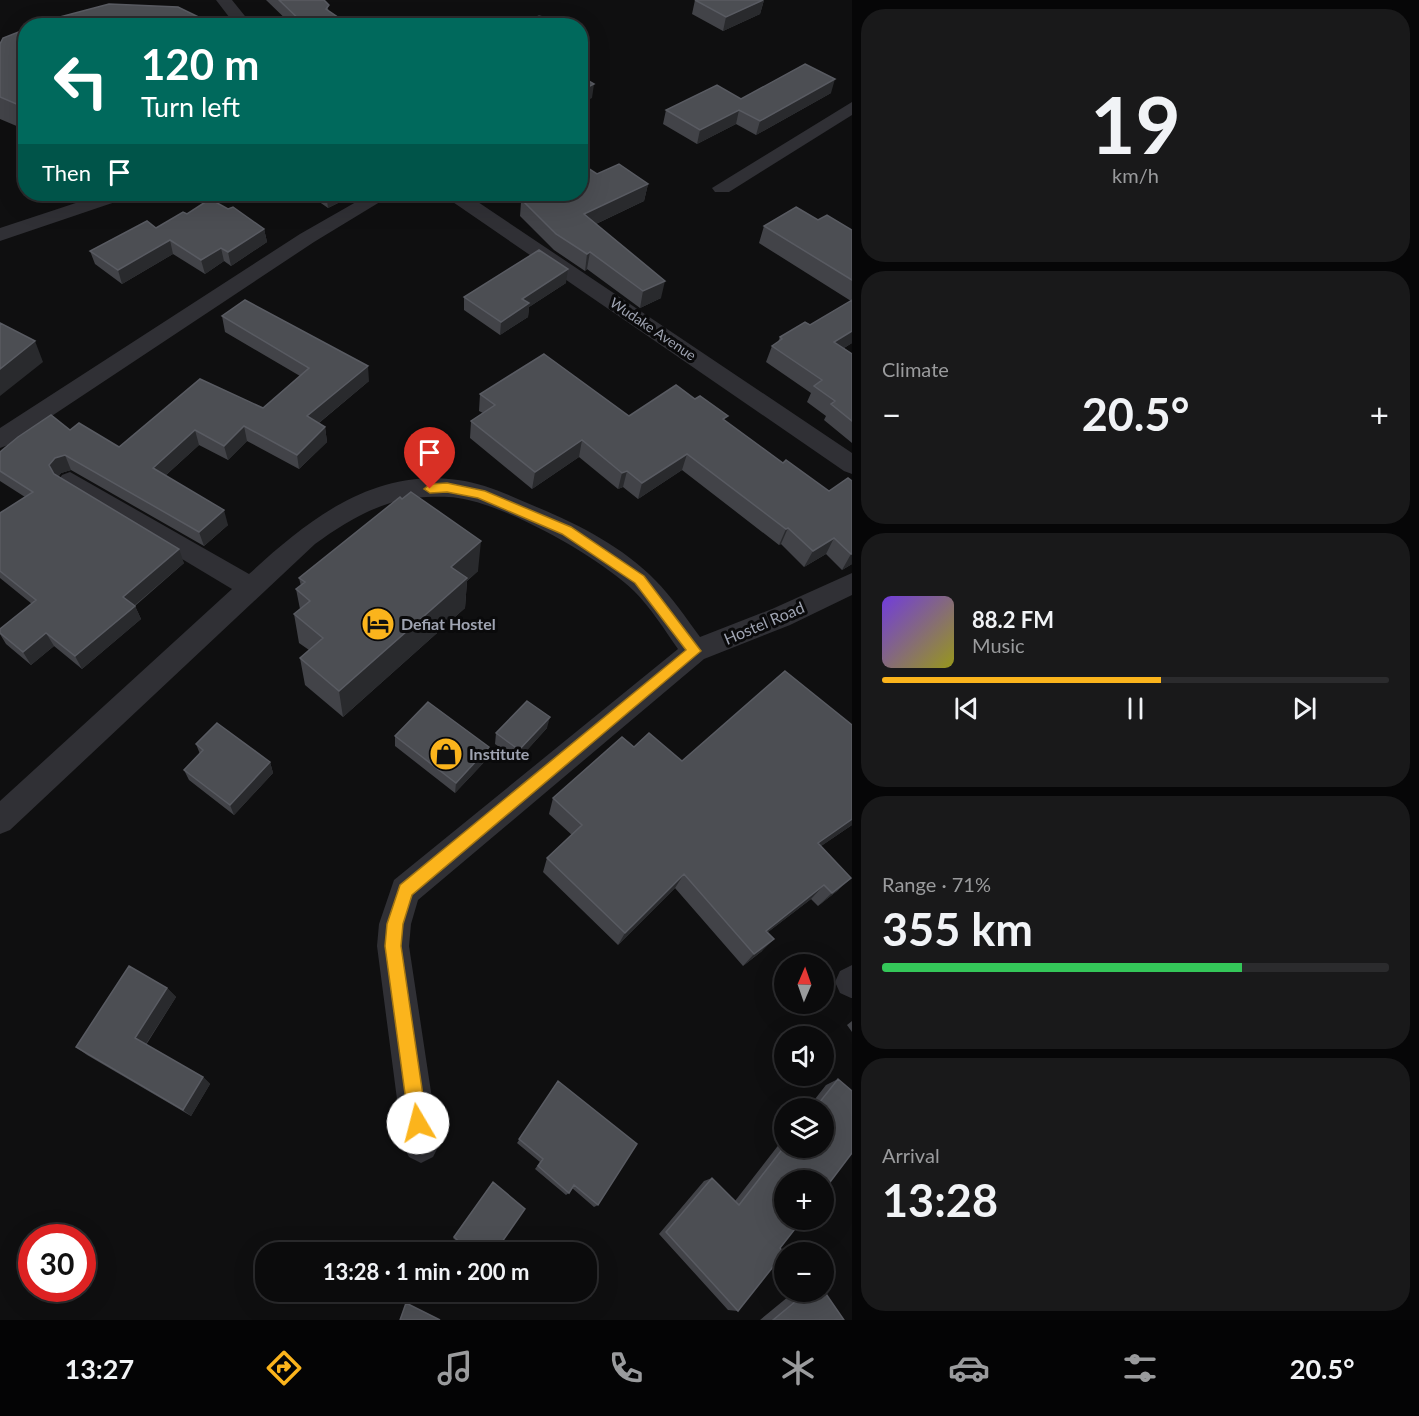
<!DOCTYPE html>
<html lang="en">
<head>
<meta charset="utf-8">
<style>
  body { margin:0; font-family:Lato,sans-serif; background:#19191a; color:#f1f3f6; height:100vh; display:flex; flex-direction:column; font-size:22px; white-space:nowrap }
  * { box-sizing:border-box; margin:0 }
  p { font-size:20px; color:#9a9b9d }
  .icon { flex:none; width:33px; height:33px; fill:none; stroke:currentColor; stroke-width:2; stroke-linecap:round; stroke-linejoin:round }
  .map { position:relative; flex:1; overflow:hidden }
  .drawer { display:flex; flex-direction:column; gap:9px; padding:9px; background:#060607; width:567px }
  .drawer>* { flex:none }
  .top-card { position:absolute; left:18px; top:18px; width:570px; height:183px; border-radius:24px; box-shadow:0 6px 24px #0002,0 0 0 2px #2b2b2d; background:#00695c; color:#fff; overflow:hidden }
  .needle { width:39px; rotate:2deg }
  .tools { position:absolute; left:774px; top:954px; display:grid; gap:12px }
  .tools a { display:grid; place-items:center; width:60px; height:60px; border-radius:50%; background:#0b0b0c; box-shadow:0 6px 24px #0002,0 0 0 2px #2b2b2d; font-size:30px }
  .speed { position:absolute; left:18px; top:1224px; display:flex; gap:12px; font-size:30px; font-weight:700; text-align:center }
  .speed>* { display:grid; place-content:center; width:78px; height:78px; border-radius:50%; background:#0b0b0c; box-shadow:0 6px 24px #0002,0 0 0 2px #2b2b2d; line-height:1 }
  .speed .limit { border:9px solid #d22; background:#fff; color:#111 }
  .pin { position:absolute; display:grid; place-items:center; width:51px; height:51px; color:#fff; margin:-62px -26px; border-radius:50% 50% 50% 0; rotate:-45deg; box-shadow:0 0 6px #0007 }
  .pin .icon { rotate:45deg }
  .me { position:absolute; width:66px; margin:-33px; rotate:352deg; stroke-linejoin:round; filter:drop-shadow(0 0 4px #0008) }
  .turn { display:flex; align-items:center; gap:21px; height:126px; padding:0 24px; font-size:27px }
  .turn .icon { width:78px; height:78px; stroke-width:2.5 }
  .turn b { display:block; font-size:42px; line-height:51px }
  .then { display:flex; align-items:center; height:57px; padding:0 24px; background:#0003; gap:12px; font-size:22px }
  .big { font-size:45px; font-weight:700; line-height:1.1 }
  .drawer .widget { flex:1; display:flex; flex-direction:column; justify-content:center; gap:9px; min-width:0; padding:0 21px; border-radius:24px; background:#19191a }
  .drawer .dial { align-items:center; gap:0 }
  .dial b { font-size:78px; line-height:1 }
  .song { display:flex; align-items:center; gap:18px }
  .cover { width:72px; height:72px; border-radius:9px; background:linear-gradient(135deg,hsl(260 70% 55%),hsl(60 70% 35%)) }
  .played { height:6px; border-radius:3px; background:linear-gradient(90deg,#fbb41c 55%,#2b2b2d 55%) }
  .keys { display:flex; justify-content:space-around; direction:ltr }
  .heat { display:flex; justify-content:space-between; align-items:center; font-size:33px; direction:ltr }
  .charge { height:9px; border-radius:4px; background:linear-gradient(90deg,#34c759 71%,#2b2b2d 0) }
  .trip { position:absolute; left:255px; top:1242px; width:342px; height:60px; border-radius:24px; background:#0b0b0c; box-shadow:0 6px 24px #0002,0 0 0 2px #2b2b2d; font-weight:700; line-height:60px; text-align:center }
  .menu { display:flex; height:96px; justify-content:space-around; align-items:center; background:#040405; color:#9a9b9d }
  .menu .icon { width:42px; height:42px }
  .menu .current { color:#fbb41c }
  .menu b { font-size:27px; color:#f1f3f6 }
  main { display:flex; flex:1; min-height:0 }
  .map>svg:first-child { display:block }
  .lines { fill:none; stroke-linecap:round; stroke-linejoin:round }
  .minor { fill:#303035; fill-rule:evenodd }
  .wall { fill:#424348 }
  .shaded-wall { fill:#292a2d }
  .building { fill:#4c4e53; stroke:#595b62; stroke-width:1.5 }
  .route { fill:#fbb41c; stroke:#a37512; stroke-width:1.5 }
  .labels { text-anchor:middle; stroke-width:6; stroke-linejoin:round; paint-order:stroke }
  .far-street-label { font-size:14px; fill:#9fa4b2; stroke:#0a0a0b }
  .street-label { font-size:16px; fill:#9fa4b2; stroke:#0a0a0b }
  .poi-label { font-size:16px; font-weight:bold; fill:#9fa4b2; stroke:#0a0a0b; text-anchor:start }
</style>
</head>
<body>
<main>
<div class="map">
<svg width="852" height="1320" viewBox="0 0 852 1320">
  <rect width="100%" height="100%" fill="#0f0f10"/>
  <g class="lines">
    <path class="minor" d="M216,0h16l21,26h-17z
      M539,15l6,2 2,3 -2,3 -27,3z
      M852,102v13l-123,77h-14l-3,-4z
      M103,194h27l-3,4 -127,43v-13z
      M370,194h23l-79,48 -306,203 -8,3v-20l300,-194z
      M445,194h21l386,259v21l-8,-3 -397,-273z
      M70,472l179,102c59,-54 123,-106 209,-94 29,4 55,17 81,28 41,17 85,40 116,72 17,17 31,38 45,57l72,-28 80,-36v22l-62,30 -86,34 -286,241 -7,24 -2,22 30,199 -6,12 -12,6 -12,-6 -6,-12 -26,-199 2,-22 15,-44 284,-231c-14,-20 -27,-41 -44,-58 -35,-34 -127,-86 -176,-93 -14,-2 -30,-1 -45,0 -37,5 -69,25 -98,46l-305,286 -10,4v-33l232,-212 -170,-102 -4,-6 4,-6z
      M852,965v33h-1l-11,-5 -5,-11 5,-11z"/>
  </g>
  <path class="wall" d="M266,0h58l5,11 22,15h-58z
    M695,0h69l-4,14 -37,17 -31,-17z
    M26,29v101l-26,-11v-75z
    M831,93l-75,42 -20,-11 -39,20 -34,-20 3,-14z
    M597,174l51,10 -4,17 -48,23 65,74 -21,10 -53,-39 -2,2 -31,-21 -34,-34 1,-14 -12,-8h71z
    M308,194h48l-28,14z
    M228,209l36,20 3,13 -36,24 -7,-5 -19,13 -32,-20 -51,30 -27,-20 -5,-13 66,-23 31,-14z
    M818,220l34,10v113l-8,5 8,6v89l-28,-23 2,-4 -19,-14 4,-9 -45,-31 6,-16 6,-4 2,-5 30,-12 41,-24 -92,-58 5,-17z
    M566,283l-37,24 -1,10 -28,18 -36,-25v-13z
    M222,316l147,65 -50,42 6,4 2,15 -28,27 -52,-28 -19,19 -29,-15 -34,31 63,49 -24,21 -133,-76 -10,3 -3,4 126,86 -49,43 6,13 -59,50 -28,-23 -23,19 -25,-21 -6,-10v-5l32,-25 -32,-26v-65l25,-16 -25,-16v-29l70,-22 49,17 144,-39 37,-32 -75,-44z
    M480,394l149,22 97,6 57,41 46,28 23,-10v83l-10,6 -16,-16 -22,13 -23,-23 -2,1 -97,-75 -44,29 -15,-12 -5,2 -39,-32 -47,32 -62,-51 1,-17 12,-8 -4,-2z
    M478,571l-11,10 -2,27 -122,109 -38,-32 -5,-27 9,-8 -10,-7 -5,-29 6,-5 -4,-20 5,-3 -2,-8z
    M852,725v100l-31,21 30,32 -14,13 -19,15 -7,-7 -43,33 -6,19 -19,15 -68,-78 -57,57 -75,-73 4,-14 25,-23 -23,-21 4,-16 81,-51 48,14z
    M547,728l-29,32 -23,-16 1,-11z
    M395,736l93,22 -33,35 -60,-47z
    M196,744l74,18 3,11 -39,42 -45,-35 -5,-10 16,-16z
    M167,988l9,9 -30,48 57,32 7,7 -19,32 -104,-61 -11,-8z
    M852,1021v11l-5,-7z
    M838,1079l-58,169 -42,63 -10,-1 -69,-76 45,-53 8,-3 23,23 49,-63v10l40,-40h-16l18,-23z
    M558,1081l40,124 -4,2 -22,-19 -3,5 -3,2 -31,-26 5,-7 -23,-19z
    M493,1182l2,70h-26l-16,-14z
    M794,1292h30l20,28h-84z"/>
  <path class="shaded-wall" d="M764,0l-4,14 -37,17 3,-14z
    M835,79l-4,14 -75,42 4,-14z
    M594,84l-2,14 -12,6v-13z
    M739,110l-3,14 -39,20 3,-14z
    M648,184l-4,17 -63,30 3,-17z
    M326,194h30l-28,14z
    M264,229l3,13 -36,24 -3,-14z
    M170,240l3,14 -51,30 -4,-14z
    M221,248l3,13 -19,13 -4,-14z
    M590,252l-3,17 -2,2 2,-17z
    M568,269l-2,14 -37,24 -1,10 -28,18 1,-13 21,-23z
    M665,281l-4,17 -21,10 3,-17z
    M852,331v12l-25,15 7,-16z
    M35,341l8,21 -43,34v-27z
    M368,366l1,15 -60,50 -2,-15z
    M244,426l3,15 -19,19 -4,-14z
    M325,427l2,15 -28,27 -2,-14z
    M195,430l4,15 -42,38 -4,-15z
    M582,440l-3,17 -47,32 3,-17z
    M687,454l-5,16 -44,29 4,-16z
    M65,455l6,15 -10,3 -5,7 -7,-15 6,-7z
    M627,471l-4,16 -5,2 4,-16z
    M224,510l4,15 -24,21 -5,-14z
    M788,528l-7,16 -2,1 7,-16z
    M834,538l-8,16 -22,13 9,-16z
    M481,541l-3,30 -11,10 -2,27 -122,109 -4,-26 112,-124z
    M179,549l5,14 -55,47 -6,-13z
    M851,554h1v10l-10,6z
    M135,606l6,13 -59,50 -7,-13z
    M46,633l8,13 -23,19 -8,-13z
    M550,717l-3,11 -29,32 1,-10z
    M489,747l-1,11 -33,35 1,-10z
    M270,762l3,11 -39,42 -4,-10z
    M852,819v6l-47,32 13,-14z
    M684,874l-9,14 -57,57 7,-12z
    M851,878l-14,13 -19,15 14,-13z
    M824,885l-13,14 -57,44 12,-12z
    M774,939l-12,12 -19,15 11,-12z
    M167,988l9,9 -32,50 -9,-9z
    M203,1077l7,7 -19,32 -8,-6z"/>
  <path class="building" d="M279,0h45l5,5 -3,4 25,17h-45z
    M695,0h68l-37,17z
    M109,4l69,3 39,19h-184l8,-4z
    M26,29v79l-26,-11v-53l3,-6z
    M805,64l30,15 -75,42 -21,-11 -39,20 -34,-20 51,-25 24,14z
    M580,76l14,8 -14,7z
    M580,163l17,11 22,-10 29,20 -64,30 81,67 -22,10 -53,-39 -3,2 -31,-20 -35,-35 14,-4 -1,-1h46z
    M210,199l18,10 5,-2 31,22 -36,23 -7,-4 -20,12 -31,-20 -52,30 -28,-19 57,-30 9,7 27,-16 4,2z
    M796,207l22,13 9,-5 25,15v50l-88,-54z
    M539,250l29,19 -46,30 7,4 -28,19 -37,-25z
    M245,300l123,66 -61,50 18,11 -28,28 -53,-29 -20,20 -29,-16 -42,38 71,42 -25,22 -134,-77 -10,3 -6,7 5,9 125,75 -56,48 12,9 -60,50 -29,-23 -23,19 -23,-19v-4l36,-29 -36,-29v-58l33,-21 -33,-21v-19l18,-15 33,-22 19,15 9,-7 40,24 81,-68 63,29 46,-40 -87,-52z
    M852,300v31l-18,11 18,12v67l-21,-17 4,-3 -21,-15 8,-6 -50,-34 10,-7 -2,-2 25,-15 5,3z
    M0,323l35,18 -35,28z
    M544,354l85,62 47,-31 19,14 5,-3 28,20 -5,3 60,44 3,-3 43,31 19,-13 4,3v73h-1l-17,-16 -21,13 -25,-23 -2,1 -99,-75 -45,29 -15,-12 -5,2 -40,-33 -47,32 -64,-51 24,-16 -15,-11z
    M411,492l70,49 -30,26 16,11 -128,113 -39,-33 23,-20 -29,-24 16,-13 -14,-12 9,-7 -6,-4 101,-81 2,2z
    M785,671l67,54v94l-34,24 33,35 -19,15 -8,-8 -58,46 8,8 -20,15 -70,-80 -59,59 -78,-75 35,-33 -29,-27 69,-61 12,10 15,-14 33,28z
    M527,701l23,16 -31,33 -23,-17z
    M428,702l61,45 -33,36 -61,-47z
    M217,723l53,39 -40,43 -46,-35 19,-20 -7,-6z
    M129,966l38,22 -32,50 68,39 -20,33 -107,-63z
    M838,1079l14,12v62l-28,37v-10h-40v40h18l-22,28 4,5 -46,58 -72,-79 46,-54 27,27 45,-58 40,1v-40h-9z
    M558,1081l79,63 -39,61 -24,-20 -5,8 -31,-27 5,-7 -24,-20z
    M493,1182l32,27 -30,43h-24l-17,-15z
    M824,1291l20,29h-71l34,-28z
    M406,1303l34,17h-40z"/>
  <path class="route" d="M447,483l38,8 86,36 73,49 57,75 -289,244 -9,29 -2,22 26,177 -3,6 -6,3 -6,-3 -3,-6 -24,-177 2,-22 13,-39 286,-235 -51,-67 -73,-49 -84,-36 -31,-6 -17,1 -6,-4 6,-5z"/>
  <defs>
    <g id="hotel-disc" transform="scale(1.725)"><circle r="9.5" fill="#fbb41c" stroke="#0a0a0b"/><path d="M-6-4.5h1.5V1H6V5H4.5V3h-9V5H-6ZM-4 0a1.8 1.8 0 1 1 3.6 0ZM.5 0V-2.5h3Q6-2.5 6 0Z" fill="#111"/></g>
    <g id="shop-disc" transform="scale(1.725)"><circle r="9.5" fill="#fbb41c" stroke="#0a0a0b"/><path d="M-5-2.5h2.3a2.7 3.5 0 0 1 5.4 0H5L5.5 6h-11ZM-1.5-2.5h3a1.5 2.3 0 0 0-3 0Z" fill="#111"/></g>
  </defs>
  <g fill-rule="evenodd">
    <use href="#hotel-disc" x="378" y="624"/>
    <use href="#shop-disc" x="446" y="754"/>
  </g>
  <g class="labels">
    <g class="far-street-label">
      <text transform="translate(653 329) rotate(34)" y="5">Wudake Avenue</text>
    </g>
    <g class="street-label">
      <text transform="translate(764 623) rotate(-23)" y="6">Hostel Road</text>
    </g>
    <g class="poi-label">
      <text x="401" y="630">Defiat Hostel</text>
      <text x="469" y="760">Institute</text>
    </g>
  </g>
</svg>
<div class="tools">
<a><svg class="needle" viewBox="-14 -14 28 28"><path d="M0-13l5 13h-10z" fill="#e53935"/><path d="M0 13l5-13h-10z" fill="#9a9b9d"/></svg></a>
<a><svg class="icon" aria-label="sound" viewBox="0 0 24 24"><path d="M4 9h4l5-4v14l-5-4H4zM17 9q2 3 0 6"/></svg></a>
<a><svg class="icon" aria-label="layers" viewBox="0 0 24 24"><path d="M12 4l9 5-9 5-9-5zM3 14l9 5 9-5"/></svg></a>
<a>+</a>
<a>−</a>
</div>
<div class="speed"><div class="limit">30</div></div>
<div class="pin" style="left:430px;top:489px;background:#d93025"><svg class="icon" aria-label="arrive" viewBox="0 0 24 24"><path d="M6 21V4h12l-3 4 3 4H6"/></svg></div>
<svg class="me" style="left:418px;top:1123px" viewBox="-20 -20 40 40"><circle r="19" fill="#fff"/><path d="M0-13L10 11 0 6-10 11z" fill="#fbb41c"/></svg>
<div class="trip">13:28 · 1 min · 200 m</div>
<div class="top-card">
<div class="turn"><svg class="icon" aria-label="left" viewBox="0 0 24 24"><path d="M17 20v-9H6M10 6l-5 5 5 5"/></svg><div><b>120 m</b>Turn left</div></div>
<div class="then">Then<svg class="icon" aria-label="arrive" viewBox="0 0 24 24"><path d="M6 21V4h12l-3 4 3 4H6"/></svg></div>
</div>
</div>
<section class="drawer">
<div class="widget dial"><b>19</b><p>km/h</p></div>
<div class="widget"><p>Climate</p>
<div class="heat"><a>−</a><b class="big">20.5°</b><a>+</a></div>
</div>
<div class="widget">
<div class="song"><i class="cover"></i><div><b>88.2 FM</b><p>Music</p></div></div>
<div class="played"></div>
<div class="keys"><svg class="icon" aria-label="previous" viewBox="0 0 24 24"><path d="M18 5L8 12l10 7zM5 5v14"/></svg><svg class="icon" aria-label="pause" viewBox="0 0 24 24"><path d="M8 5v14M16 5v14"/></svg><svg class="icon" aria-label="next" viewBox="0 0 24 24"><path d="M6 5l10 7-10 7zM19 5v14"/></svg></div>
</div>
<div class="widget"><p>Range · 71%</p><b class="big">355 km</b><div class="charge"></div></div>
<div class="widget"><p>Arrival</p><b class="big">13:28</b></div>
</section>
</main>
<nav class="menu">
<b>13:27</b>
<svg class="icon current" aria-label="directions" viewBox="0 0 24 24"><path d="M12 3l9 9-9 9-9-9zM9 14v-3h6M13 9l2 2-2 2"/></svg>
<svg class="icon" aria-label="music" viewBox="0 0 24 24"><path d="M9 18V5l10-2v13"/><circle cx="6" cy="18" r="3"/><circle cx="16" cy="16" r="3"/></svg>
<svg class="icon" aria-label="phone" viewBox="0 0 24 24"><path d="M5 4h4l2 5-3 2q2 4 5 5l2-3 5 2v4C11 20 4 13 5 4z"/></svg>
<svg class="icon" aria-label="climate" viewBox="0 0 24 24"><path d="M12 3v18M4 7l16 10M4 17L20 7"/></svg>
<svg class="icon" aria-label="car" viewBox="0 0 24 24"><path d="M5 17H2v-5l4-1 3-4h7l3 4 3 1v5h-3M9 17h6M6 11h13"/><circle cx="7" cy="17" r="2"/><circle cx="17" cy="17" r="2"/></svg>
<svg class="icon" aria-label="filters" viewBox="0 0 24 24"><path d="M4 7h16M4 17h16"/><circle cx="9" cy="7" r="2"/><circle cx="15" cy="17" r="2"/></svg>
<b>20.5°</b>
</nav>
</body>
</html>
